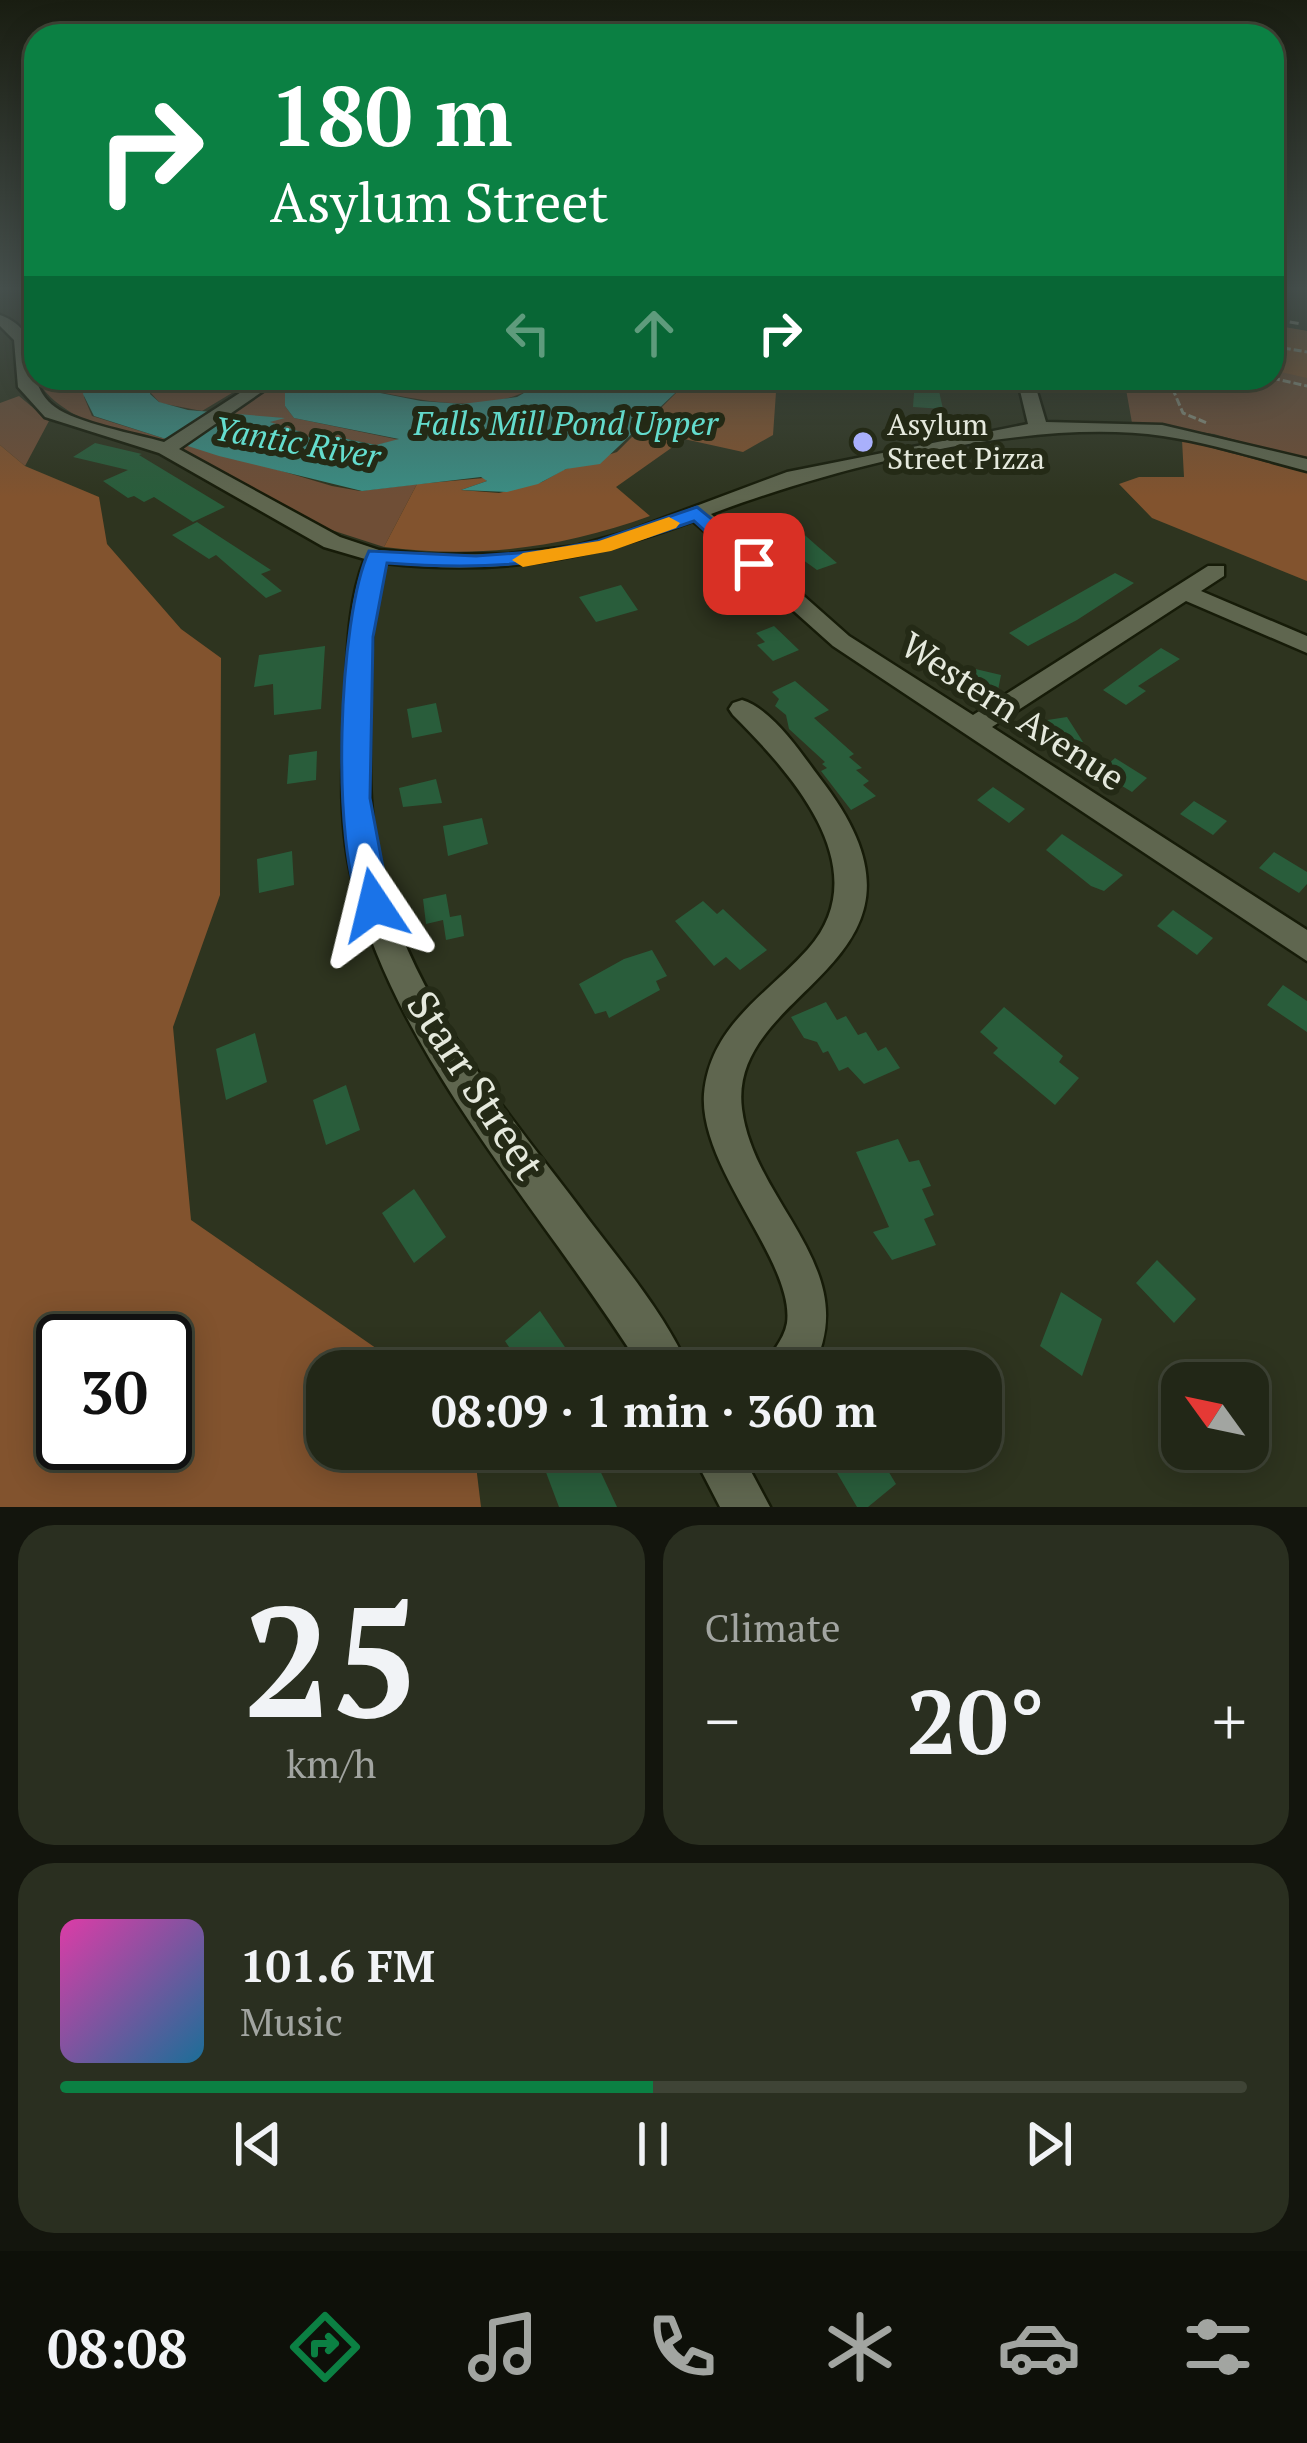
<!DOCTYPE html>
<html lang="en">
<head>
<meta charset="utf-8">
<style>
  body { margin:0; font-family:"PT Serif",serif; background:#2a2f20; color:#f1f3f6; height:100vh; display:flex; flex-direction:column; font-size:45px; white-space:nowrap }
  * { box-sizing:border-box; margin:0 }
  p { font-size:39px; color:#a2a5a1 }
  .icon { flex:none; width:66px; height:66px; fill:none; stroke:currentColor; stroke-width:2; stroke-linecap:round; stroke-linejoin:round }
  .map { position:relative; height:1507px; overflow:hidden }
  .drawer { display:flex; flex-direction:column; gap:18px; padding:18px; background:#13150d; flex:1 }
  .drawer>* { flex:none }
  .banner { position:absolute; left:24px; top:24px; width:1260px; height:366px; border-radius:36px; box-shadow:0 6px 30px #0003,0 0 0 3px #3f4436; background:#0b8043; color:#fff; overflow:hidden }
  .needle { width:78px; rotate:303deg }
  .buttons { position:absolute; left:1161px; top:1362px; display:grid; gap:24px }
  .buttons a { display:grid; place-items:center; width:108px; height:108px; border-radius:24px; background:#222717; box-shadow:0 6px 30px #0003,0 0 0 3px #3f4436; font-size:60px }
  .speed { position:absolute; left:36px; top:1314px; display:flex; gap:24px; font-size:60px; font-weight:700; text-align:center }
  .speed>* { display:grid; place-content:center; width:156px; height:156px; border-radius:50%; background:#222717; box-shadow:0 6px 30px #0003,0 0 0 3px #3f4436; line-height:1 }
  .speed .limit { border:6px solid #111; border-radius:18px; background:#fff; color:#111 }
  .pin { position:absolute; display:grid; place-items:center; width:102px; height:102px; color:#fff; margin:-51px; border-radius:24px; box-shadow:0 6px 18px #0006 }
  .me { position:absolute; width:132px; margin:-66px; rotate:350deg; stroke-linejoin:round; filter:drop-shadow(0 0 9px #0008) }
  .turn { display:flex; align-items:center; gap:42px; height:252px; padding:0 48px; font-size:54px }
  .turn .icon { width:156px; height:156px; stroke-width:2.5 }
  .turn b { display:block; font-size:84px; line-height:102px }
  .lanes { display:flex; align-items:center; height:114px; padding:0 48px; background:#0003; justify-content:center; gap:60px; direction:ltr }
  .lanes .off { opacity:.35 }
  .big { font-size:90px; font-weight:800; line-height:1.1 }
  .drawer .card { flex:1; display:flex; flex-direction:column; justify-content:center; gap:18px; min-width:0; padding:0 42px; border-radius:36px; background:#2a2f20 }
  .drawer .dial { align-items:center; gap:0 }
  .dial b { font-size:156px; line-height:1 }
  .song { display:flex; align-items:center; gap:36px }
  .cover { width:144px; height:144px; border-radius:18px; background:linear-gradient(135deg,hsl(320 70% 55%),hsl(200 70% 35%)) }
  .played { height:12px; border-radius:6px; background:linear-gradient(90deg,#0b8043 50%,#3f4436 50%) }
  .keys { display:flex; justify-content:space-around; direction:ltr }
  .heat { display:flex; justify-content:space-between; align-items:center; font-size:66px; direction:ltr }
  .drawer .tiles { flex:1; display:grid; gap:18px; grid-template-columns:1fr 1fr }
  .card:last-child { grid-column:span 2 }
  .trip { position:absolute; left:306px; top:1350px; width:696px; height:120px; border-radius:36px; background:#222717; box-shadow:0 6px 30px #0003,0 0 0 3px #3f4436; font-weight:800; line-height:120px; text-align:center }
  .tabs { display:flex; height:192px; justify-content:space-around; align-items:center; background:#0e1009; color:#a2a5a1 }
  .tabs .icon { width:84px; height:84px }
  .tabs .current { color:#0b8043 }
  .tabs b { font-size:54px; color:#f1f3f6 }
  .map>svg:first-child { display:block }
  .green { fill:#6f4e36 }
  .forest { fill:#82532e; fill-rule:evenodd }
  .water { fill:#3b8d83 }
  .building { fill:#295d3b }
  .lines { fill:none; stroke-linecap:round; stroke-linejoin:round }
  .minor-casing { stroke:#161b08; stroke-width:5 }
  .path { stroke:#8c9181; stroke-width:3; stroke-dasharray:8 3; stroke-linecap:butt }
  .minor { fill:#5f664f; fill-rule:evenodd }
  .rail { stroke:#979c8c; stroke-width:3; stroke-dasharray:9 9; stroke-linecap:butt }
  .route { fill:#1a73e8; stroke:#114b97; stroke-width:3 }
  .slow { fill:#f59e0b }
  .poi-dot { fill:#a9b0fc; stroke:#242a16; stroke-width:4.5 }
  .labels { text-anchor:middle; stroke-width:12; stroke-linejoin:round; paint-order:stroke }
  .far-poi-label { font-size:30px; fill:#e5e9dd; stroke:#242a16; text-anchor:start }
  .far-water-label { font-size:33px; font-style:italic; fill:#64ddce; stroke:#242a16 }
  .street-label { font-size:36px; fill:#e5e9dd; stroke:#242a16 }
  .near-street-label { font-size:42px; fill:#e5e9dd; stroke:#242a16 }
</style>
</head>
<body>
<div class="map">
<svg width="1307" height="1507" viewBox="0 0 1307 1507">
  <rect width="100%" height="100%" fill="#2e341f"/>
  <path class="green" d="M1272,325l35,6v129l-93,-26 -82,-11 -8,-45h148z
    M37,378h49l-2,19 8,19 77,24c-38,1 -116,-23 -132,-62z
    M155,378h102l-55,33 -42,-8 -10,-11z
    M304,378h121l32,7 16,-7h77c-57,40 -118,24 -182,12 -20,-4 -46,-4 -64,-12z
    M276,386l9,3v17l9,12 106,22 -24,5 -39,-8h-51l16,-3 -33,-12 12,-4 -54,-3z
    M19,396l30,25 -24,45 -25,-21v-42z
    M188,443l144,43 28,5 57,-7 -33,63 -65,-21 -138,-78z"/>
  <path class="forest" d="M1272,325l35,6v47l-35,-8z
    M691,378h86l-4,57 -30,17 -59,-13 -68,48 34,29c-88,32 -173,43 -266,31l33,-63 67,-6 3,3 -26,9 38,3 43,-11 21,-12 54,-18z
    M1182,440l125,33v108l-155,-63 -33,-34 20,-7h45z
    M0,445l25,21 74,31 8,47 74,85 40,29 -1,237 -47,132 18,193 218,151h-82v78h147l7,58h-481zM63,1341h102v102h-102z"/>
  <path class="water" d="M86,378h69l-5,16 9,8 29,8 97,8 -15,4 34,11 -16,4h49l39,8 23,-6 -105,-21 -9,-12v-18l-24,-10h43l117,23 41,3 55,-7 33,-19h141l-91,86 -34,5 -28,15 -31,8 -46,-2 26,-9 -6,-4 -119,14 -143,-35 -125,-40 -11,-22z"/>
  <path class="building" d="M915,380l22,2 6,27 -30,-2z
    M95,443l47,11 -3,1 86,52 -32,15 -39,-25 -10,5 -10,-6 -6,2 -25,-17 25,-11 -55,-13z
    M197,522l74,48 -10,4 21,17 -16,7 -50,-43 -7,4 -37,-24z
    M798,529l18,16 21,18 -20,7 -39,-28 6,-1 -6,-5z
    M1115,573l19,10 -57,37 -49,26 -19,-13z
    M621,585l17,25 -42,12 -17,-25z
    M774,626l25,24 -26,11 -16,-16 8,-3 -9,-9z
    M325,646l-4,63 -47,6 -1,-31 -19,3 5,-32z
    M1161,648l19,11 -42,27 8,5 -20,14 -23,-15z
    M950,663l51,12 -3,15 -53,-13z
    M795,681l34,29 -15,8 40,36 -5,3 13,11 -6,2 13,11 -6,4 13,11 -25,14 -30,-39 6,-3 -5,-4 3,-2 -36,-33 -3,-14 -11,-9 4,-7 -7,-7z
    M436,703l6,29 -30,6 -5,-29z
    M1067,717l16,25 -26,3 -16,-24z
    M317,751l-1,29 -29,4 2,-29z
    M1115,758l32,20 -15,14 -33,-20z
    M436,779l6,24 -39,4 -4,-19z
    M993,787l32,22 -16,14 -32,-23z
    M1194,801l33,20 -14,14 -33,-21z
    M482,818l6,26 -40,12 -5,-30z
    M1062,834l61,41 -19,16 -13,-5 -45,-36z
    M292,851l2,34 -35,8 -2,-34z
    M1274,852l33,20v12l-8,9 -40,-25z
    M446,894l4,23 11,-2 3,21 -18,4 -3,-20 -17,4 -3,-25z
    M703,901l14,13 6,-5 44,41 -27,20 -14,-13 -12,9 -39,-45z
    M1173,910l40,28 -16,17 -40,-29z
    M652,950l15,26 -11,5 4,9 -51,28 -3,-7 -11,3 -16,-30 45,-25z
    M1283,985l24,16v31l-40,-27z
    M826,1002l11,18 9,-4 12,19 8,-3 12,19 8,-4 14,21 -36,16 -16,-17 -9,4 -11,-20 -5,2 -6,-11 -13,-4 -13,-21z
    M1004,1007l59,49 -4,6 20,16 -24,27 -62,-52 5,-5 -18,-16z
    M255,1033l12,49 -41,18 -10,-51z
    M346,1085l14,45 -34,15 -13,-45z
    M898,1139l11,23 10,-2 12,26 -9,3 12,26 -10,4 12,26 -44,15 -19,-28 16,-5 -33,-75z
    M414,1189l32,48 -32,26 -32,-50z
    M1157,1260l39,39 -22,24 -38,-40z
    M1061,1292l41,27 -20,57 -42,-30z
    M540,1311l36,52 -9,8h-42l-20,-30z
    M556,1449h34l27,58h-58l-18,-48z
    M823,1449h52l21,35 -28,23h-11z"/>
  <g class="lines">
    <g class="minor-casing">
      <path id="minor" d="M0,315c51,19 17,63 55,92 21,16 81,27 109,35l99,-64h19l-103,71 161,88 39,13 52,5 79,-1 66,-8 48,-13 163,-61 241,-48 -11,-46h16l13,44 116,3 145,34v12c-47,-12 -96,-28 -144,-35 -133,-19 -328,31 -452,78l138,122 124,79 235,-149h16v10l-23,15 106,45v17l-121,-52 -194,126 315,203v31l-474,-315 -140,-125c-105,39 -196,55 -308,42 -17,49 -13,103 -15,154 -1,54 -1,109 13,162 32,128 129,238 206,341 36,47 78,97 101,151h-47c-96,-155 -242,-307 -289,-485 -16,-59 -12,-122 -9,-183 3,-48 2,-98 20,-144l-41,-12 -165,-94 -114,-36 -27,-30 -4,-47 -14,-14z
        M742,700c30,9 59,53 77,77 147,187 -93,207 -77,332 12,96 124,161 69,262h-49c7,-17 22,-30 25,-48 8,-61 -88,-154 -83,-229 6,-69 63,-99 104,-145 71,-80 -17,-176 -75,-234l-4,-6 4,-6z
        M690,1449h49l31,58h-50z"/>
    </g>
    <path class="path" d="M1272,346l35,6
      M1168,378l15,35 24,10
      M1272,378l35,8"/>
    <use href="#minor" class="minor"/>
    <path class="rail" d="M1272,319l35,6"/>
  </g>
  <linearGradient id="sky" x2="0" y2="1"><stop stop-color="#191d11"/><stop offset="0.58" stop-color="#46504d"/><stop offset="1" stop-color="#46504d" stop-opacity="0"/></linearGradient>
  <rect width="1307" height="497" fill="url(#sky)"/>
  <path class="route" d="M697,507l65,53v9h-15l-53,-48c-115,41 -186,51 -307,42l-14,74 -3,161 20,107 -5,9 -11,4 -11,-4c-33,-65 -25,-297 6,-363l107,5 70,-5 52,-10z"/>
  <path class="slow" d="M669,517l11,6 -4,5 -65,23 -88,16 -11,-7 11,-7 76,-12z"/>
  <circle class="poi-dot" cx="863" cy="442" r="12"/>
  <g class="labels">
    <g class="far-poi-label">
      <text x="887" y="435">Asylum<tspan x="887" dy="34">Street Pizza</tspan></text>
    </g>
    <g class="far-water-label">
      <text x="566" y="435">Falls Mill Pond Upper</text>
      <text transform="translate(297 442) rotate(10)" y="12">Yantic River</text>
    </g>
    <g class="street-label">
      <text transform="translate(1013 711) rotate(33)" y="13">Western Avenue</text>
    </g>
    <g class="near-street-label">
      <text transform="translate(476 1085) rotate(57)" y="15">Starr Street</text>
    </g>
  </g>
</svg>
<div class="buttons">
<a><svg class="needle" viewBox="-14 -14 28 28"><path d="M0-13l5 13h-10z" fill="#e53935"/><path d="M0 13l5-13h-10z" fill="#a2a5a1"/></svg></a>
</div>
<div class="speed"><div class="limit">30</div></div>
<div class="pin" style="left:754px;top:564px;background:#d93025"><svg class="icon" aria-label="arrive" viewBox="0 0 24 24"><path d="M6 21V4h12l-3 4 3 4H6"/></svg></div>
<svg class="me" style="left:374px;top:905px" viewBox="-20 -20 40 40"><path d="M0-17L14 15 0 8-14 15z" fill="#1a73e8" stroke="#fff" stroke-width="4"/></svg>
<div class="trip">08:09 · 1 min · 360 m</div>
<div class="banner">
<div class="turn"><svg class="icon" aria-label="right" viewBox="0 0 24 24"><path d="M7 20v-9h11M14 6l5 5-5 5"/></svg><div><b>180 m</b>Asylum Street</div></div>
<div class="lanes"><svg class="icon off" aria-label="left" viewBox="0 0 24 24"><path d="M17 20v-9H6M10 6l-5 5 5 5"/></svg><svg class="icon off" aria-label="ahead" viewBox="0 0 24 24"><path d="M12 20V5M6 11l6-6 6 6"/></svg><svg class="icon" aria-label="right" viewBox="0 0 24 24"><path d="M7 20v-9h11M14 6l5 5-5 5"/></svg></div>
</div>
</div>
<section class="drawer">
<div class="tiles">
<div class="card dial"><b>25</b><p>km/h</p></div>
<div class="card"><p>Climate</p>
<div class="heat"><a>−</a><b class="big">20°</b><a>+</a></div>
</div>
<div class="card">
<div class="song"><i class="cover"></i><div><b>101.6 FM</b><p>Music</p></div></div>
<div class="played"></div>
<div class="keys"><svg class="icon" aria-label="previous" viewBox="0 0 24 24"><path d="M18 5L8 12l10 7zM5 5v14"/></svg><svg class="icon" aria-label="pause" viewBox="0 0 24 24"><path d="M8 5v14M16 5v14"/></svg><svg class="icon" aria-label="next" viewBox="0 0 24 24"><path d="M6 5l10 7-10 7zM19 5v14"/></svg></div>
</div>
</div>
</section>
<nav class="tabs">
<b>08:08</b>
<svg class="icon current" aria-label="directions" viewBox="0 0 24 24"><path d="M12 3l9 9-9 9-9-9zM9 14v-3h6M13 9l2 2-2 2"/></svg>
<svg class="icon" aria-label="music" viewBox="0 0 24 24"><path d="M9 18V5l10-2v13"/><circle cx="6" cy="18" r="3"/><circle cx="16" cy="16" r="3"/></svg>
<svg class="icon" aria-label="phone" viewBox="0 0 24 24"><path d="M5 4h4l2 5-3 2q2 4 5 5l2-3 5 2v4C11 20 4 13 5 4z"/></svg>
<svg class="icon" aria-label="climate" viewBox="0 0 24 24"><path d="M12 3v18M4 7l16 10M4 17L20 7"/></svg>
<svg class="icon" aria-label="car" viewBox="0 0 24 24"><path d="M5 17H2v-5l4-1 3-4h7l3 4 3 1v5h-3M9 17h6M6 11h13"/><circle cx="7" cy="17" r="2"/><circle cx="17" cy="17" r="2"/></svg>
<svg class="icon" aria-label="filters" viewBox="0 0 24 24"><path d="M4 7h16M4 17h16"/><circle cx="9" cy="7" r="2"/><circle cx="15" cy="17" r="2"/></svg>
</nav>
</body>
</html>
